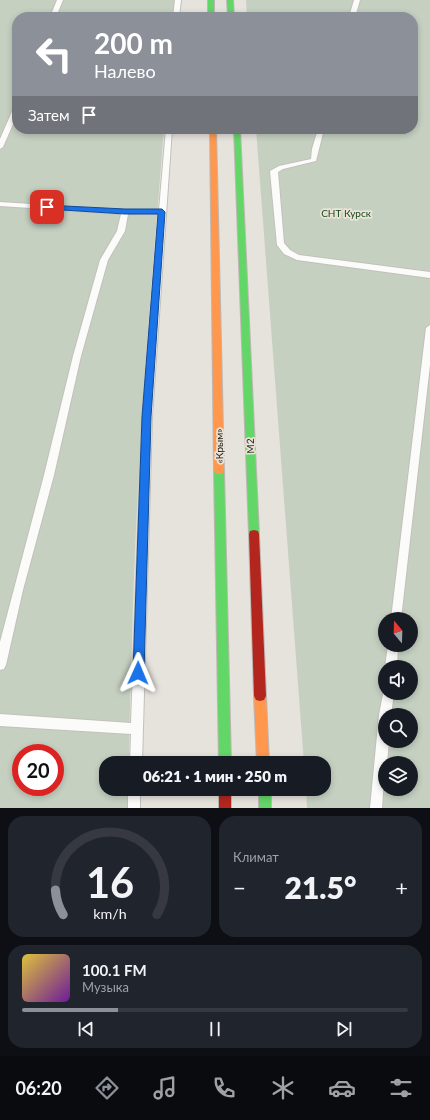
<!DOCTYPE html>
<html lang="ru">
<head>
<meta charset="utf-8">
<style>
  body { margin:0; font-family:Lato,sans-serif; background:#20242c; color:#f1f3f6; height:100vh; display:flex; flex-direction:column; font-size:15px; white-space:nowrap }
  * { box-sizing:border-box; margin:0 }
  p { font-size:13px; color:#9ea1a6 }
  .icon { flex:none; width:22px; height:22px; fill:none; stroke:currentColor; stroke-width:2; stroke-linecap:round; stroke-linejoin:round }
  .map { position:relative; height:808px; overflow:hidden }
  .details { display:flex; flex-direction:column; gap:8px; padding:8px; background:#0d0f14; flex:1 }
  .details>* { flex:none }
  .hud { position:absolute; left:12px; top:12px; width:406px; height:122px; border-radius:16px; box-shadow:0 2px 6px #0003; background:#8c9099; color:#fff; overflow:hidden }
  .needle { width:26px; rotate:341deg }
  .controls { position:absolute; left:378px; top:612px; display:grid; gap:8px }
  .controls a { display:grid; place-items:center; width:40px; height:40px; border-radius:50%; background:#171b24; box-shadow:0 2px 6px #0003; font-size:20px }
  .speed { position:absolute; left:12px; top:744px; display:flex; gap:8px; font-size:20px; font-weight:700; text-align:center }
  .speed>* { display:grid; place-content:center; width:52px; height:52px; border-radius:50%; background:#171b24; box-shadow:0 2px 6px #0003; line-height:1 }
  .speed .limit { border:6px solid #d22; background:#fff; color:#111 }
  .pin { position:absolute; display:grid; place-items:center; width:34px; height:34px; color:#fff; margin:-17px; border-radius:8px; box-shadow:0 2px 6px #0006 }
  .me { position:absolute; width:44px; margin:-22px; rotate:1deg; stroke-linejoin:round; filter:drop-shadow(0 0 3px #0008) }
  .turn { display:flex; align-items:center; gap:14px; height:84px; padding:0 16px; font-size:18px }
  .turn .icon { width:52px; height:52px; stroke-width:2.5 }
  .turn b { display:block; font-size:28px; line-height:34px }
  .then { display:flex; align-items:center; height:38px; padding:0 16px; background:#0003; gap:8px; font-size:15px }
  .big { font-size:30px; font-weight:800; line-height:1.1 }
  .details .widget { flex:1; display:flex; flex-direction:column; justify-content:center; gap:6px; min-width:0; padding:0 14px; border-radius:16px; background:#20242c }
  .details .dial { align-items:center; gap:0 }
  .dial svg { height:104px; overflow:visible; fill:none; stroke:#363941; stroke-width:7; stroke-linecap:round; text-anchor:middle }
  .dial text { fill:#f1f3f6; stroke:none }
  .song { display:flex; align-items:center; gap:12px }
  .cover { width:48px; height:48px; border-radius:6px; background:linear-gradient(135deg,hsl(50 70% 55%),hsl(280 70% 35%)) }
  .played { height:4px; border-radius:2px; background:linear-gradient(90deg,#8c9099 25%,#363941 25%) }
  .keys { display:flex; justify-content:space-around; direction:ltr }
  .heat { display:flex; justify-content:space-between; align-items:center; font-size:22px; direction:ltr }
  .details .tiles { flex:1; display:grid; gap:8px; grid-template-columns:1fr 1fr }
  .widget:last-child { grid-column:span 2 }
  .trip { position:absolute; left:99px; top:756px; width:232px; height:40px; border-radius:16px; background:#171b24; box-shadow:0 2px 6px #0003; font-weight:800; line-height:40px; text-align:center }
  .tab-bar { display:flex; height:64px; justify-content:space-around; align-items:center; background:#090b0e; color:#9ea1a6 }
  .tab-bar .icon { width:28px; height:28px }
  .tab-bar .selected { color:#8c9099 }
  .tab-bar b { font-size:18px; color:#f1f3f6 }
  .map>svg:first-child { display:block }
  .green { fill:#c5d0c1; fill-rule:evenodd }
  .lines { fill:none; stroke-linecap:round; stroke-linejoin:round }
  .lane-casing { stroke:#c3c0bb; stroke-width:2 }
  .fast-casing { stroke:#bfb7b3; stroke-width:2 }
  .slow-casing { stroke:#bfb7b3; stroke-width:2 }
  .jam-casing { stroke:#bfb7b3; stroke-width:2 }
  .lane { fill:#fbfbfa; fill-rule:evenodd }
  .fast { fill:#63d668; fill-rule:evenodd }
  .slow { fill:#ff974d; fill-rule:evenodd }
  .jam { fill:#b3261e; fill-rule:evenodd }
  .route { fill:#1a73e8; stroke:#114b97 }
  .labels { text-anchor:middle; stroke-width:3.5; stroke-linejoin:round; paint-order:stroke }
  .park-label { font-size:10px; fill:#16491c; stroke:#ebe3d7 }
  .street-label { font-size:10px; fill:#23201c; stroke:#ebe3d7 }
</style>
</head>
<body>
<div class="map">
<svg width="430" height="808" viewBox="0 0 430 808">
  <rect width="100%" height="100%" fill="#e6e2dc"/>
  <path class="green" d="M0,0h175l-1,17h-157v112h147c-14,171 -28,342 -32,513 -1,40 -3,81 -3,121h-23v26h24v19h-130zM21,753h34v34h-34z
    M246,0h184v808h-123l-1,-19h18v-26h-20l-48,-634h157v-112h-166zM385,619h26v26h-26zM385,667h26v26h-26zM385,715h26v26h-26zM385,763h26v26h-26z"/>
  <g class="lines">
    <g class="lane-casing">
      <path id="lane" d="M57,0h6l-7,17h-6z
        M175,0h6l-2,17h-6z
        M354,0h6l-5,17h-6z
        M17,105v10l-14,32 -3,2v-10l14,-32z
        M166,129h6l-20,288 -10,346h-12l1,-29 -131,-8v-12l131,9 11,-306 17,-203h-31l-3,17 -17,29 -27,96 -27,119 -31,115 -17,75 -2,4 -4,1v-28l44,-167 29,-119 27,-96 17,-29 4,-17 -121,-8v-4l125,8h34z
        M318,129h6l-8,32 -33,8 -5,3 6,71 6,7 9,5 131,17v6l-133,-18 -13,-6 -7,-9 -7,-74 9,-5 32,-7 1,-10z
        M430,325v40l-29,254h-10l35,-291z
        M388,645h10l-1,22h-12z
        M384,689l1,4h9l-3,22h-6v26h4l-2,22h-2l-3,45h-12l9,-93z
        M128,789h12v19h-12z"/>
    </g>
    <g class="fast-casing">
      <path id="fast" d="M208,0h6v17h-6z
        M227,0h6l1,17h-6z
        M234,129h6l19,405 -1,3 -4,1 -4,-1 -1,-3z
        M219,467l3,1 2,3 7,292h-12l-5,-292 2,-3z
        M259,789h12v19h-12z"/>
    </g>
    <g class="slow-casing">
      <path id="slow" d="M210,129h6l8,342 -2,3h-6l-2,-3z
        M260,691l4,1 2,4 3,67h-12l-3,-67 2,-4z"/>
    </g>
    <g class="jam-casing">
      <path id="jam" d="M254,530l4,1 1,3 7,162 -2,4 -4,1 -4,-1 -2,-4 -5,-162 1,-3z
        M219,789h12v19h-12z"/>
    </g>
    <use href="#lane" class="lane"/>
    <use href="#fast" class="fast"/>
    <use href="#slow" class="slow"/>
    <use href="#jam" class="jam"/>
  </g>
  <path class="route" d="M44,205l81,4h37l3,3 -14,205 -7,256 -2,4 -4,1 -4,-1 -1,-4 9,-256 16,-203h-33l-78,-5h-3z"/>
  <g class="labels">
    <g class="park-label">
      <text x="346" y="217">СНТ Курск</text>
    </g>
    <g class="street-label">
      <text transform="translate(219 446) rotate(-91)" y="4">«Крым»</text>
      <text transform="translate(250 446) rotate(-92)" y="4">М2</text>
    </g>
  </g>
</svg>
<div class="controls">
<a><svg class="needle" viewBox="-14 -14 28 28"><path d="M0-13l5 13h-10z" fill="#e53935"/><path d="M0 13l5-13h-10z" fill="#9ea1a6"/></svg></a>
<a><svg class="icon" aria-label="sound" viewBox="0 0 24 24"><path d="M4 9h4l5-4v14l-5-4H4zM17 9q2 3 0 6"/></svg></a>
<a><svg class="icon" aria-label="search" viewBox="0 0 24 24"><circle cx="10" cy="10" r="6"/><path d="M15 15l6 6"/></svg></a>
<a><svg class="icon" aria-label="layers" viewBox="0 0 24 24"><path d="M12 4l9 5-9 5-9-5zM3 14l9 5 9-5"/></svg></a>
</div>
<div class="speed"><div class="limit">20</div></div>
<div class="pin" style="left:47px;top:207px;background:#d93025"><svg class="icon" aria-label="arrive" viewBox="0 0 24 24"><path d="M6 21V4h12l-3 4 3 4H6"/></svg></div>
<svg class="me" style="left:138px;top:673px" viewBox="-20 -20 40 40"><path d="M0-17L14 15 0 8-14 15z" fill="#1a73e8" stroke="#fff" stroke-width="4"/></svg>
<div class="trip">06:21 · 1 мин · 250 m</div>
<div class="hud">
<div class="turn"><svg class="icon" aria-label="left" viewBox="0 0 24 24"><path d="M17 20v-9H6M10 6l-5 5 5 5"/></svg><div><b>200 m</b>Налево</div></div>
<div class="then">Затем<svg class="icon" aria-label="arrive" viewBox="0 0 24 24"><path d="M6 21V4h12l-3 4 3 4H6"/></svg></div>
</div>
</div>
<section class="details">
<div class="tiles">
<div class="widget dial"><svg viewBox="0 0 100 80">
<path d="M14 69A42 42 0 1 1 86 69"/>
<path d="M14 69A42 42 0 0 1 8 50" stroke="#8c9099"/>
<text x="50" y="56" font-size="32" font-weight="700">16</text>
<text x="50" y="72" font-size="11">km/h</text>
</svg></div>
<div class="widget"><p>Климат</p>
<div class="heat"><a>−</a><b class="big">21.5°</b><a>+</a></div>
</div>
<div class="widget">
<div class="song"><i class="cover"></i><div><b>100.1 FM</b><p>Музыка</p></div></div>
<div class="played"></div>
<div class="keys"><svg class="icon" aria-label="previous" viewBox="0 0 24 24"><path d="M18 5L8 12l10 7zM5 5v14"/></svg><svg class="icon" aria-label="pause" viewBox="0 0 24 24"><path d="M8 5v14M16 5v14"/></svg><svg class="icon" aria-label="next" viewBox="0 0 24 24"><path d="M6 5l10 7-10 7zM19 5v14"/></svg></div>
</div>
</div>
</section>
<nav class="tab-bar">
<b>06:20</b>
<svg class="icon selected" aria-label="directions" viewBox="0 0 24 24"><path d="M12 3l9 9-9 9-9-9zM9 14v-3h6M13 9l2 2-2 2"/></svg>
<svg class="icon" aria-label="music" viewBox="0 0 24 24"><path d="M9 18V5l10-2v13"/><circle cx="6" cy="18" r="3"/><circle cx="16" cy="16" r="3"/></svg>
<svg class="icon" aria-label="phone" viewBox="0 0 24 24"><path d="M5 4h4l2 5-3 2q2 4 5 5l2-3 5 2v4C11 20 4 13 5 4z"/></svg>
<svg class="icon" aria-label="climate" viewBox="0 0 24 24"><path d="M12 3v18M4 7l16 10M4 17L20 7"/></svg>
<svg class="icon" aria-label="car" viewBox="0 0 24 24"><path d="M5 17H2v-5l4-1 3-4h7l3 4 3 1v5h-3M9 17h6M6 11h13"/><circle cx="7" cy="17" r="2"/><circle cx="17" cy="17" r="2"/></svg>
<svg class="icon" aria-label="filters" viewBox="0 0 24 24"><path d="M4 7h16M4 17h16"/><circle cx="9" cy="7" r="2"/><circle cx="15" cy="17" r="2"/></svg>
</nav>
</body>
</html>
